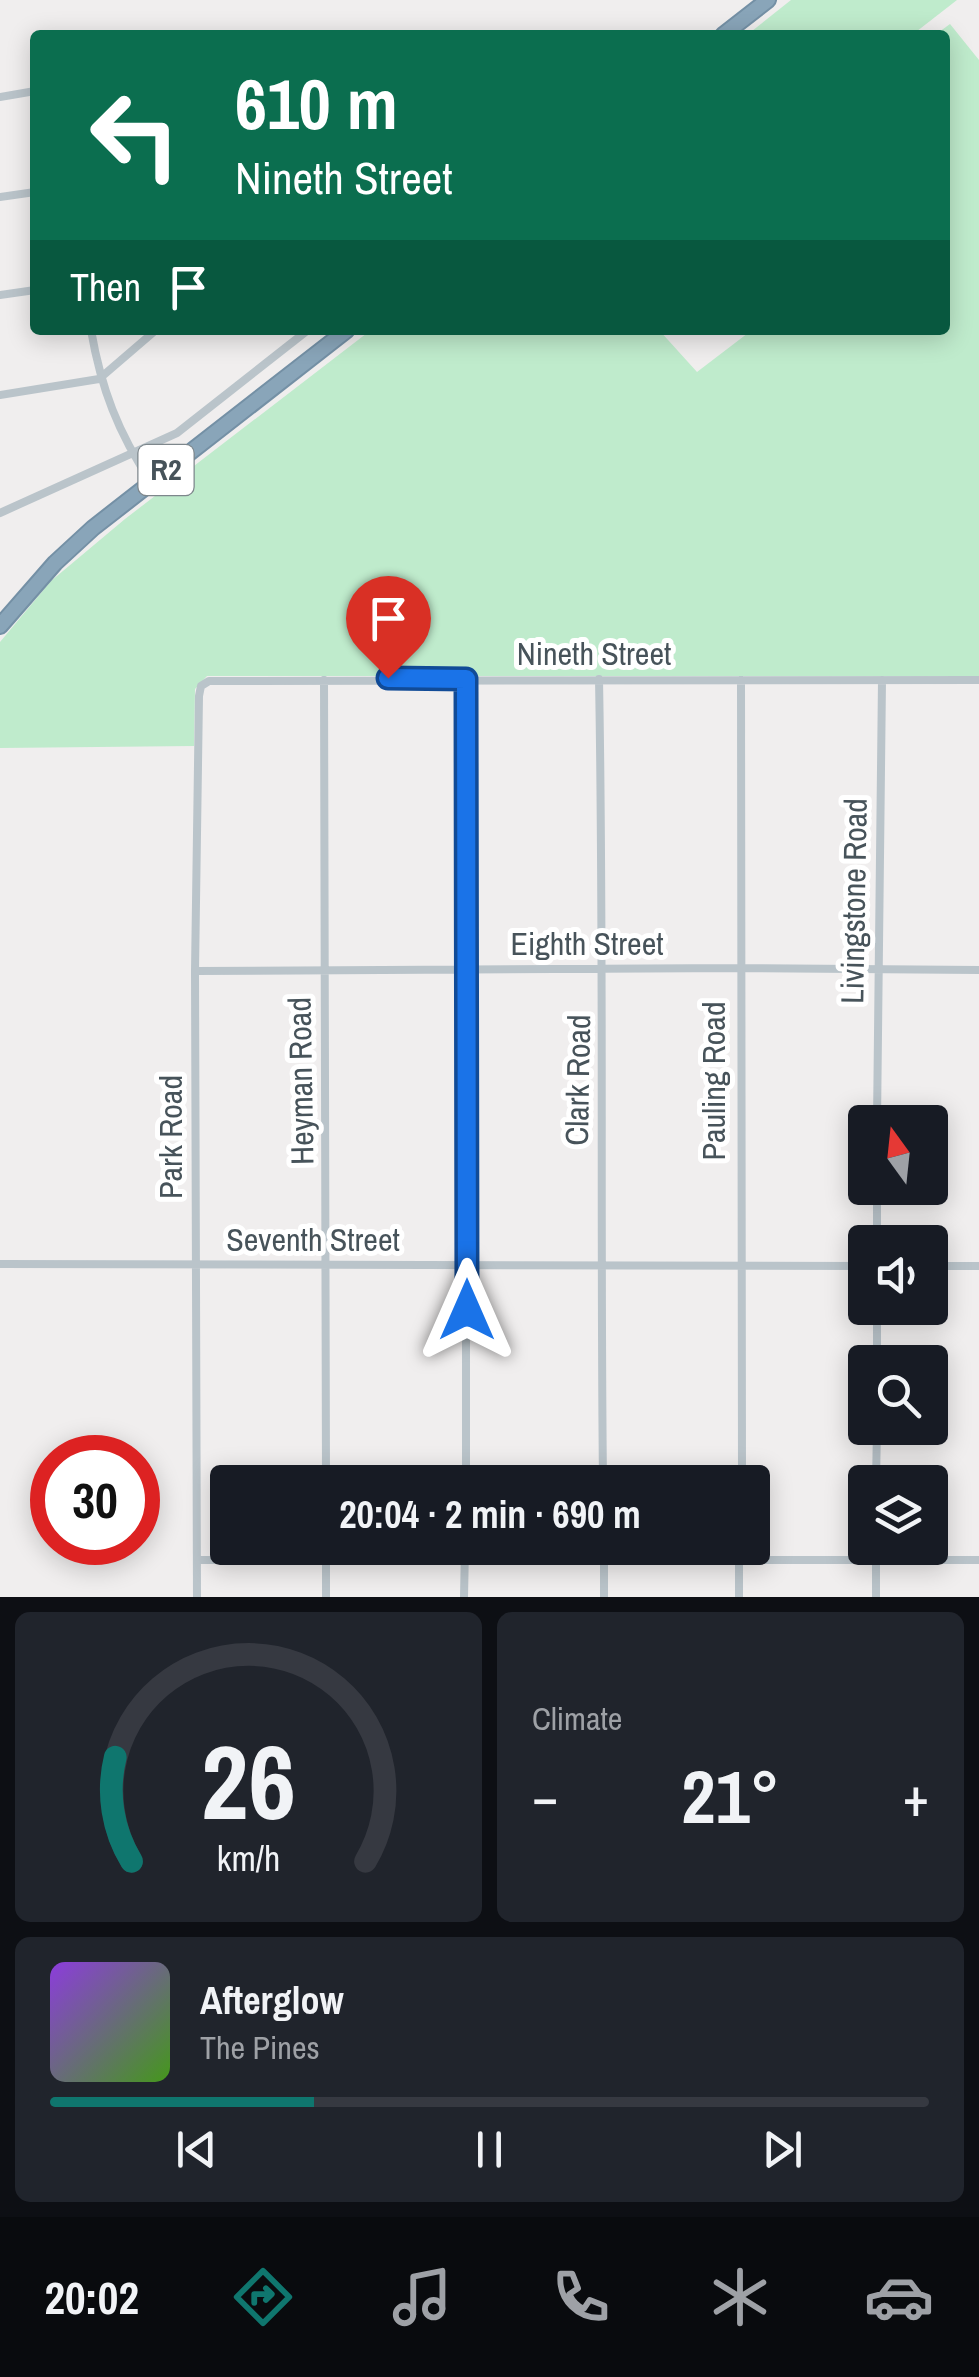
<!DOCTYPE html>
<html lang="en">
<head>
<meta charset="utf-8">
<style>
  body { margin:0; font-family:"Archivo Narrow",sans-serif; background:#20242c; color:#f1f3f6; height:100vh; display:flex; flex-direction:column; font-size:38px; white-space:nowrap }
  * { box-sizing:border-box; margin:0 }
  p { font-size:32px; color:#9ea1a6 }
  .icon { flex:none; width:55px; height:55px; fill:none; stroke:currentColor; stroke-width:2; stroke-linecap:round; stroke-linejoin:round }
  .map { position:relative; height:1597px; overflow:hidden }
  .drawer { display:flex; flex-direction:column; gap:15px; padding:15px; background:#0d0f14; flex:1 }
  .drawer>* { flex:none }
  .hud { position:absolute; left:30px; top:30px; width:920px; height:305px; border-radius:10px; box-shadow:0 5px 25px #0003; background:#0b6e4f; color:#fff; overflow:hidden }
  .needle { width:65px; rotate:345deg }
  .buttons { position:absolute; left:848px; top:1105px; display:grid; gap:20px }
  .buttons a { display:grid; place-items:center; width:100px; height:100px; border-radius:10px; background:#171b24; box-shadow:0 5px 25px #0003; font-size:50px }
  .speed { position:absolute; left:30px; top:1435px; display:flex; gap:20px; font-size:50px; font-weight:700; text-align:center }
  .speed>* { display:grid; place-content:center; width:130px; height:130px; border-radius:50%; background:#171b24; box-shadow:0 5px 25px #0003; line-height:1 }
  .speed .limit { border:15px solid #d22; background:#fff; color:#111 }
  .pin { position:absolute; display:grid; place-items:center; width:85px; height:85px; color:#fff; margin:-102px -42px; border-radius:50% 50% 50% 0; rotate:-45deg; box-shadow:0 0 10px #0007 }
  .pin .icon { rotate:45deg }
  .me { position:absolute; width:110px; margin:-55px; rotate:0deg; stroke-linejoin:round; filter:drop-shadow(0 0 8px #0008) }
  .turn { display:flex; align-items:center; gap:35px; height:210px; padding:0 40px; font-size:45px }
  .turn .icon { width:130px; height:130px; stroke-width:2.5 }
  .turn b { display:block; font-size:70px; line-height:85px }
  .then { display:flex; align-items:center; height:95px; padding:0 40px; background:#0003; gap:20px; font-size:38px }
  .big { font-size:75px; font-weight:800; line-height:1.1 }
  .drawer .widget { flex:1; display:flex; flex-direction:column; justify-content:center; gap:15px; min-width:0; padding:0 35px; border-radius:15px; background:#20242c }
  .drawer .dial { align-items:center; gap:0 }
  .dial svg { height:260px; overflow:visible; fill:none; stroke:#363941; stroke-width:7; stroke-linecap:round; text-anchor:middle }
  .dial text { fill:#f1f3f6; stroke:none }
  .song { display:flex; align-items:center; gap:30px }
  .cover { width:120px; height:120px; border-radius:15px; background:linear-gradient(135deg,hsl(270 70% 55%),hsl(100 70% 35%)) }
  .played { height:10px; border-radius:5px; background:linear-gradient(90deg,#0f766e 30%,#363941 30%) }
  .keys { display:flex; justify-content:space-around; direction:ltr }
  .heat { display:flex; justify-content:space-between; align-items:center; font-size:55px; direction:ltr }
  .drawer .tiles { flex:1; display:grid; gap:15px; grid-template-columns:1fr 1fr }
  .widget:last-child { grid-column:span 2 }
  .trip { position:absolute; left:210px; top:1465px; width:560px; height:100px; border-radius:10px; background:#171b24; box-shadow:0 5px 25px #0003; font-weight:800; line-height:100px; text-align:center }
  .dock { display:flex; height:160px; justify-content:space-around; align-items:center; background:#090b0e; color:#9ea1a6 }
  .dock .icon { width:70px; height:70px }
  .dock .active { color:#0f766e }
  .dock b { font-size:45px; color:#f1f3f6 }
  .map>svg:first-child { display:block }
  .green { fill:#bfebcc }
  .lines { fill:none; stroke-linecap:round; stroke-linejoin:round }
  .highway-casing { stroke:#7490a5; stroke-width:18 }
  .street { stroke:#bac4ca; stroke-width:8 }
  .highway { stroke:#89a5b9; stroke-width:14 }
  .route-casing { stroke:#114b97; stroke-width:25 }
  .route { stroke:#1a73e8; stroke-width:18 }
  .labels { text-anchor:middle; stroke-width:10; stroke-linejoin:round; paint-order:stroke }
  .shield { fill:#fff; stroke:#7e878c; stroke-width:2.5 }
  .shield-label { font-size:30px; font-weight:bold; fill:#47535a }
  .street-label { font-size:32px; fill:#47535a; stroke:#fff }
</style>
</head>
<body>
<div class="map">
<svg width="979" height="1597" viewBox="0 0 979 1597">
  <rect width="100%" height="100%" fill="#f0eeee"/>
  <path class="green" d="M791,0h166l-45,35h-165z
    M950,24l29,36v616h-772l-12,13 -1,57 -194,2v-106l51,-61 74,-62 246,-189h288l38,42 55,-42h193v-295h-10z"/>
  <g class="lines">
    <g class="highway-casing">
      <path id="highway" d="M723,35l45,-35
        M0,626l55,-63 38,-35 254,-198"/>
    </g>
    <path class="street" d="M0,97l35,-6
      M0,197l35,-5
      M0,295l35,-5
      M91,330c10,58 27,103 60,152
      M0,395l99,-16 57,-49
      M0,513l177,-80 131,-103
      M599,679c5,268 1,536 4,803
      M324,680l2,802
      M741,680l1,802
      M195,971l544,-3 240,2
      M877,1122l5,-442
      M877,1188v54
      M0,1264l865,2
      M930,1266h49
      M877,1362v-54
      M466,1482v-803
      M876,1482l1,-54
      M326,1548v49
      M197,1560h782
      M197,1597l-2,-626 4,-275 2,-10 8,-5 770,-1
      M464,1597l1,-49
      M604,1597v-49
      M739,1597v-49
      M876,1597v-49"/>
    <use href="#highway" class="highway"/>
  </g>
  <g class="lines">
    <g class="route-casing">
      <path id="route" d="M388,678l78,1 1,631"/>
    </g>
    <use href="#route" class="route"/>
  </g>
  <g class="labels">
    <rect class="shield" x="138.5" y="445" width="55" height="50" rx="8"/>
    <g class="shield-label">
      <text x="166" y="480">R2</text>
    </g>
    <g class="street-label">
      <text x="594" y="665">Nineth Street</text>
      <text transform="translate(854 901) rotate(-89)" y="11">Livingstone Road</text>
      <text x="587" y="955">Eighth Street</text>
      <text transform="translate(578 1080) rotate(-89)" y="11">Clark Road</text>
      <text transform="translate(301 1081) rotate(-91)" y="11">Heyman Road</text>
      <text transform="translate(714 1081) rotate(-90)" y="11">Pauling Road</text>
      <text transform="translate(171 1137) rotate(-90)" y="11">Park Road</text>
      <text x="313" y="1251">Seventh Street</text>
    </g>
  </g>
</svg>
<div class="buttons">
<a><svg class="needle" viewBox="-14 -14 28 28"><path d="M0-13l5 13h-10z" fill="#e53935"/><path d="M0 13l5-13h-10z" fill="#9ea1a6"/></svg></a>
<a><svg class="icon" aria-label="sound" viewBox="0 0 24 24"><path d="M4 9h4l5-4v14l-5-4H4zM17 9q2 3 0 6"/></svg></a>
<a><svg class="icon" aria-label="search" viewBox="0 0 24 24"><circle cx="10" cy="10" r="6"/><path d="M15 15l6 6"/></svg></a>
<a><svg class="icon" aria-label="layers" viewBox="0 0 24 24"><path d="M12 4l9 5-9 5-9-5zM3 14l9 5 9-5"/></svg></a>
</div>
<div class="speed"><div class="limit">30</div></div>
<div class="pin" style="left:388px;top:678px;background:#d93025"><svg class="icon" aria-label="arrive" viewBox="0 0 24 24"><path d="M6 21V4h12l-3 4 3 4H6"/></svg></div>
<svg class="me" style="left:467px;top:1310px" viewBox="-20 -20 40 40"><path d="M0-17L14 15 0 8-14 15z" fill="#1a73e8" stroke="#fff" stroke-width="4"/></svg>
<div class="trip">20:04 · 2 min · 690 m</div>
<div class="hud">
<div class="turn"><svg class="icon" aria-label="left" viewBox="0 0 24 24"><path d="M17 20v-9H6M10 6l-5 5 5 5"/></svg><div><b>610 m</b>Nineth Street</div></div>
<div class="then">Then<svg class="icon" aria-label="arrive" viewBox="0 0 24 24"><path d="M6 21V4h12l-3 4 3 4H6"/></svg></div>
</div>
</div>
<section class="drawer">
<div class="tiles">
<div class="widget dial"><svg viewBox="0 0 100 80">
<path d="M14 69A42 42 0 1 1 86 69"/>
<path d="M14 69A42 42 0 0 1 9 37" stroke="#0f766e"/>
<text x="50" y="56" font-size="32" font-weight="700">26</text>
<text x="50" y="72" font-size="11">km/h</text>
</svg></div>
<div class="widget"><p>Climate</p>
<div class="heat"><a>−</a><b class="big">21°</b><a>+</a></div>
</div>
<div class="widget">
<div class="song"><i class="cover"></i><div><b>Afterglow</b><p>The Pines</p></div></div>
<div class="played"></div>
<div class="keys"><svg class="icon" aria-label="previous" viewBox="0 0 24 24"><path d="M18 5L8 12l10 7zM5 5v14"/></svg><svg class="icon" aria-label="pause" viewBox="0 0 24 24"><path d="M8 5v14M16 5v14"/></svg><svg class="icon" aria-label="next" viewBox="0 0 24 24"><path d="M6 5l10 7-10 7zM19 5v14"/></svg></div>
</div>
</div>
</section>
<nav class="dock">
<b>20:02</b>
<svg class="icon active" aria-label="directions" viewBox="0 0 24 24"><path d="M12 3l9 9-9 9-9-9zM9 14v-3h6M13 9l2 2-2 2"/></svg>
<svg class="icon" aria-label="music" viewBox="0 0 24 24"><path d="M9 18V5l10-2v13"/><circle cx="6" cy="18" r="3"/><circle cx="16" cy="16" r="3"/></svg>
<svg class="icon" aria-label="phone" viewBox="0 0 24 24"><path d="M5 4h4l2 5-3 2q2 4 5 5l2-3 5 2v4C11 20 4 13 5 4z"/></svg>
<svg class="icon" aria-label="climate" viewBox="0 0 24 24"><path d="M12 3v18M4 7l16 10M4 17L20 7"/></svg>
<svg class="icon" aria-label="car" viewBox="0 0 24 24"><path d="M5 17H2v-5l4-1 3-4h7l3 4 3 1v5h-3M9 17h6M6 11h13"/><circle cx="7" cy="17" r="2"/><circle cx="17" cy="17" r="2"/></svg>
</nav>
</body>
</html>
